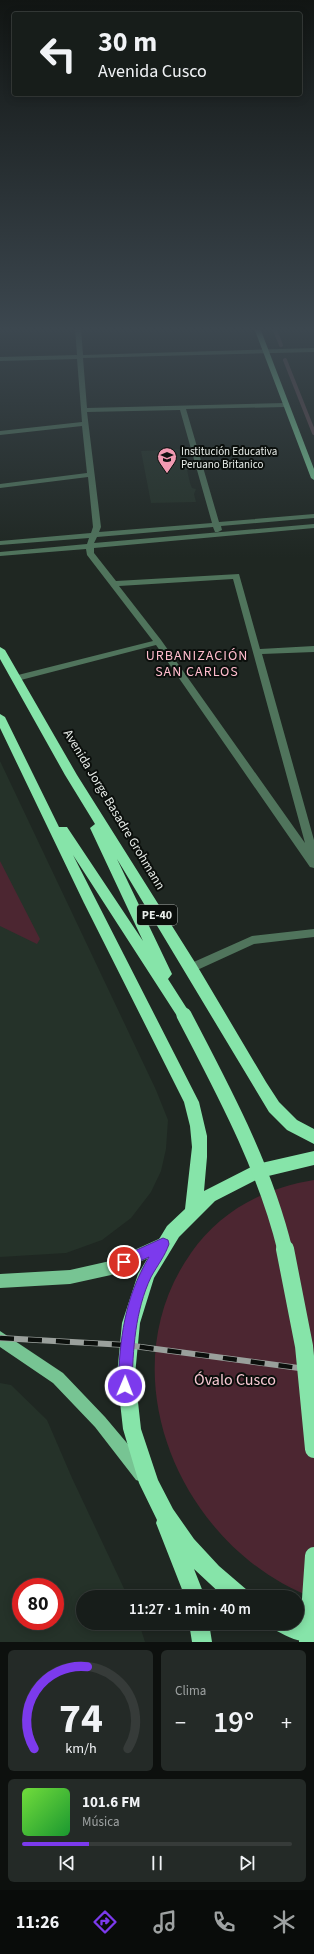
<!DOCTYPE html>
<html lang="es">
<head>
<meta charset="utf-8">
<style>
  body { margin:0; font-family:"Source Sans 3",sans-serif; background:#242a27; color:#f1f3f6; height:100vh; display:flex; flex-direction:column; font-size:15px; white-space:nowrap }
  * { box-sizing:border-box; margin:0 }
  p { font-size:13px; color:#9ea2a2 }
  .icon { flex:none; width:22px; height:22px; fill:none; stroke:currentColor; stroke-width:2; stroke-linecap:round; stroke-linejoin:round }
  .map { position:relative; height:1642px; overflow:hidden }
  .details { display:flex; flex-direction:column; gap:8px; padding:8px; background:#0d100e; flex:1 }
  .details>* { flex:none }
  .guide { position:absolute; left:12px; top:12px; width:290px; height:84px; border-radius:4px; box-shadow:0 2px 10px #0003,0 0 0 1px #363b39; background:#171d1a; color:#f1f3f6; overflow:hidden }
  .speed { position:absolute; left:12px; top:1578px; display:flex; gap:8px; font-size:20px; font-weight:700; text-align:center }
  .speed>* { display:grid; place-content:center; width:52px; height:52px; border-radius:50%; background:#171d1a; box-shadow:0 2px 10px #0003,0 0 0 1px #363b39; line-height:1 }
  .speed .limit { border:6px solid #d22; background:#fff; color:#111 }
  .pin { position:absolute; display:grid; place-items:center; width:34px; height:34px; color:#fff; margin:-17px; border:2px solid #fff; border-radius:50%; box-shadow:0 1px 4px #0007 }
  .me { position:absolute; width:44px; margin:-22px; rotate:1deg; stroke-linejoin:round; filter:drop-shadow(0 0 3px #0008) }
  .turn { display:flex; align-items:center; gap:14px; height:84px; padding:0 20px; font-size:18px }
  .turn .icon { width:52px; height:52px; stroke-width:2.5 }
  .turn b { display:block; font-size:28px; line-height:34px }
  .big { font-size:30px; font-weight:600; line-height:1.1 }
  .details .widget { flex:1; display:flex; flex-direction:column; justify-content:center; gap:6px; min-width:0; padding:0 14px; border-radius:6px; background:#242a27 }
  .details .dial { align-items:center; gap:0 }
  .dial svg { height:104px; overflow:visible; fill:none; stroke:#363b39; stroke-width:7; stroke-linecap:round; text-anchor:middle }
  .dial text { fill:#f1f3f6; stroke:none }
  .song { display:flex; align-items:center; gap:12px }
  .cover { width:48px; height:48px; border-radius:6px; background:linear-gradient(135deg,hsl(100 70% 55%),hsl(130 70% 35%)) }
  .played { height:4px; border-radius:2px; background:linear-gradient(90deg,#7c3aed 25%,#363b39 25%) }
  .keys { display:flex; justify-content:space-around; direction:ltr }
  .heat { display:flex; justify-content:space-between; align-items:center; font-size:22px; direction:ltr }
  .details .tiles { flex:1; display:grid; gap:8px; grid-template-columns:1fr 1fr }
  .widget:last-child { grid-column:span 2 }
  .trip { position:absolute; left:76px; top:1590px; width:228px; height:40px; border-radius:20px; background:#171d1a; box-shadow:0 2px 10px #0003,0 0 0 1px #363b39; font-weight:600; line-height:40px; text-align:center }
  .tab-bar { display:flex; height:64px; justify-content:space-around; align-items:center; background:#090c0a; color:#9ea2a2 }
  .tab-bar .icon { width:28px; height:28px }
  .tab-bar .on { color:#7c3aed }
  .tab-bar b { font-size:18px; color:#f1f3f6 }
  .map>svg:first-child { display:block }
  .built { fill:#253229; fill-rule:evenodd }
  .green { fill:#4c2631 }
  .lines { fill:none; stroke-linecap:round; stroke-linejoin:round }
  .stream { stroke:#5c474d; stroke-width:4 }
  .minor { fill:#50745c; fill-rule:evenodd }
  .major { fill:#77c493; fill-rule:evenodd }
  .highway { fill:#86e4a9; fill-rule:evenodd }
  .rail-casing { stroke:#9aa09c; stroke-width:6 }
  .rail { stroke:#0b0f0c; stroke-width:4.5; stroke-dasharray:14; stroke-linecap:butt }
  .highway-bridge-far1 { stroke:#86e4a9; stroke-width:15 }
  .highway-bridge { stroke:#86e4a9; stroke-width:18 }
  .route { fill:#7c3aed; stroke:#51269a }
  .labels { text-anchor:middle; stroke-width:4; stroke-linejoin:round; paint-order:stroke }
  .far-poi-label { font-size:11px; fill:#e9eeea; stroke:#0b0f0c; text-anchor:start }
  .shield { fill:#0b0f0c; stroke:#a6aba7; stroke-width:1 }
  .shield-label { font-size:12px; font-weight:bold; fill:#e9eeea }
  .street-label { font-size:13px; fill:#e9eeea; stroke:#0b0f0c }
  .neighbourhood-label { font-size:14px; letter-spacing:1px; fill:#ffbccd; stroke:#0b0f0c }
  .near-park-label { font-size:16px; fill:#f7c8d3; stroke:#0b0f0c }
</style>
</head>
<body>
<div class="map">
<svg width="314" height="1642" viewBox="0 0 314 1642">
  <rect width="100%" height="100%" fill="#1f2722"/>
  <path class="built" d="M183,449l5,14 -2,2 4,18 2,5 4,1 -2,5 2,8 -45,1 -10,-52z
    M0,761l156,329 12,30 -2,29 -5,22 -10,21 -20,26 -29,22 -36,13 -66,4z
    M0,1383l11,2 36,35 25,58 56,119h-45v26h56l6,19h-145zM21,1587h34v34h-34z"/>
  <path class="green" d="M0,861l40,78 -3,5 -37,-18z
    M314,1180v418c-132,-49 -209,-223 -123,-345 29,-42 73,-65 123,-73z"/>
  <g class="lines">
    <path class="stream" d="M274,328l7,17
      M285,360l29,73"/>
    <path class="minor" d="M75,328h6l2,27 231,-7v4l-231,6 4,50 198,-5 3,2 -3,2 -99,2 33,113 95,-8v4l-93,8 1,4 -4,2h-3l-2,-5 -116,10 -3,6 220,-19v4l-220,20v5l22,28 123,-7 21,75 54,-3v6l-52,2 52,186v28l-4,-1 -154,-222 -139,36 -4,-3 1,-2 139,-35 -66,-86 -1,-6 -86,7v-4l87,-8 2,-6 -89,7v-4l91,-8 2,-6 -5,-50 -88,11v-4l87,-11 -5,-47 -82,9v-4l82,-9 -5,-63 -77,2v-4l77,-2zM180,410l32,113 -113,9 2,-5 -14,-115zM233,579l72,264 -144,-203 -42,-54z
      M314,929v8l-60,7 -59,27 -4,1 -4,-1 -2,-3 2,-3 65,-29z"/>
    <path class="major" d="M254,328h6l54,141v11l-3,-2z
      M163,1237l5,2 2,5 -2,5 -57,26 -41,9 -70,4v-14l70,-4 40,-9z
      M0,1331l63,42 42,44 43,51 2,6 -2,6 -6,2 -6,-2 -41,-53 -42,-44 -53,-36z"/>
    <path class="highway" d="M0,647l5,3 72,125 119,189 70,118 13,20 18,18 17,9v15l-27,-14 -18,-18 -152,-253 55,115 -4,5 23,36 -2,4 -5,2 -5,-2 -106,-164 126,247 8,34v21l-3,34 53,-27 57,-13v14l-54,13 -45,23 -36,36 -25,41 -14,45 -5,52 6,54 17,51 15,29 21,30 25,27 28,24 3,7h-26l-30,-28 11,28h-20l-29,-74 1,-3 -18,-37 -16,-54 -6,-54 5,-52 16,-49 29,-48 18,-17 7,-62 -2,-21 -6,-24 -100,-199 -84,-175v-14l5,3 54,110h8l76,114 -53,-113 5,-4 -30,-49 -65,-116z
      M297,1620l17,7v15c-17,0 -24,-4 -39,-12l-3,-7h25z
      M189,1623h20l3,19h-20z"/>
    <g class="rail-casing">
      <path id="rail" d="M0,1338l126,7 188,25"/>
    </g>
    <use href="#rail" class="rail"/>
    <path class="highway-bridge-far1" d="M184,1015c39,75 81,152 101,235"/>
    <path class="highway-bridge" d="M285,1249l19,97 10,103
      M308,1642l6,-86"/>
  </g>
  <linearGradient id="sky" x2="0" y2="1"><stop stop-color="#111513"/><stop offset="0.59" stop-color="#3c474f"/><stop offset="1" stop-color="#3c474f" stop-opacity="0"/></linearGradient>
  <rect width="314" height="558" fill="url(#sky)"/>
  <path class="route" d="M163,1238l5,2 1,4c-4,12 -12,22 -18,33 -16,34 -18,72 -19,109l-2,5 -5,2 -5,-2 -2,-5c2,-47 6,-87 31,-129l-25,11 -5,-2 -1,-4 1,-4z"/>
  <defs>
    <g id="school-pin" transform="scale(1)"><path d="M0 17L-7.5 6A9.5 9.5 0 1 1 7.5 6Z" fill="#f19ab2" stroke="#0b0f0c"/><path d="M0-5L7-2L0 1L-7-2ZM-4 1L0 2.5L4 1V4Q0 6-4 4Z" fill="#111"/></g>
  </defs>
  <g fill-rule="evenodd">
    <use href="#school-pin" x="167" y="457"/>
  </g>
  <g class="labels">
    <g class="far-poi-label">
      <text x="181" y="455">Institución Educativa<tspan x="181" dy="13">Peruano Britanico</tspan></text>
    </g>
    <rect class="shield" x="137" y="905" width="40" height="20" rx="3"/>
    <g class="shield-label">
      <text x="157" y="919">PE-40</text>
    </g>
    <g class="street-label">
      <text transform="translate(115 809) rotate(59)" y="5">Avenida Jorge Basadre Grohmann</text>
    </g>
    <g class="neighbourhood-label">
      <text x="197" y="660">URBANIZACIÓN<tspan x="197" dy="16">SAN CARLOS</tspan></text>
    </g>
    <g class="near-park-label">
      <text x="235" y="1385">Óvalo Cusco</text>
    </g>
  </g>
</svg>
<div class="speed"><div class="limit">80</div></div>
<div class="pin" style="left:124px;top:1262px;background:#d93025"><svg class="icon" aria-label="arrive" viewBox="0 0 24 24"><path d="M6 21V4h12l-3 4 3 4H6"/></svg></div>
<svg class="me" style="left:125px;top:1386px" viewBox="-20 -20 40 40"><circle r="17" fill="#7c3aed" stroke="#fff" stroke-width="3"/><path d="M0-11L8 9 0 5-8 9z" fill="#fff"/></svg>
<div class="trip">11:27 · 1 min · 40 m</div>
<div class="guide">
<div class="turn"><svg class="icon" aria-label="left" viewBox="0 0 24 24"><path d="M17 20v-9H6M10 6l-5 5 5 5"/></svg><div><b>30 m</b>Avenida Cusco</div></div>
</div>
</div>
<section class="details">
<div class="tiles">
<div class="widget dial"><svg viewBox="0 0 100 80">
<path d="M14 69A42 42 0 1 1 86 69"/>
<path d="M14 69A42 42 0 0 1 55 6" stroke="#7c3aed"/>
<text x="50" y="56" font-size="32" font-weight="700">74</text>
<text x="50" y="72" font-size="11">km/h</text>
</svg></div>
<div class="widget"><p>Clima</p>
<div class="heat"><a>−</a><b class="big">19°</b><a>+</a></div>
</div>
<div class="widget">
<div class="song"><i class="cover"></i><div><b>101.6 FM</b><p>Música</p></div></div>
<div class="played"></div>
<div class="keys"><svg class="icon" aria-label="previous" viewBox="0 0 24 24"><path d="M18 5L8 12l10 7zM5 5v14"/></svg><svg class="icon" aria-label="pause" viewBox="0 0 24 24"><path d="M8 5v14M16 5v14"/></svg><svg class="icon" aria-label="next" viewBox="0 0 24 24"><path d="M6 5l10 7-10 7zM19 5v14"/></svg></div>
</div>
</div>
</section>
<nav class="tab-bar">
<b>11:26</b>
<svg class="icon on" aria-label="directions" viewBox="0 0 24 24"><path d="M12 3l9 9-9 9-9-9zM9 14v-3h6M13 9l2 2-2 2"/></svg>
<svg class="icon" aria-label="music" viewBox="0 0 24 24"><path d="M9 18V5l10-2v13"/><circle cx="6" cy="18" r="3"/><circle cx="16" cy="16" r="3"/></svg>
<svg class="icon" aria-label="phone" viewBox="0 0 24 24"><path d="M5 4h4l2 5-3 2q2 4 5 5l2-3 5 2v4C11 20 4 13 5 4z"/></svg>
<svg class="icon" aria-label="climate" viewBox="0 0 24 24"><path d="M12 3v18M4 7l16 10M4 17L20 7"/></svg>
</nav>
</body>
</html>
